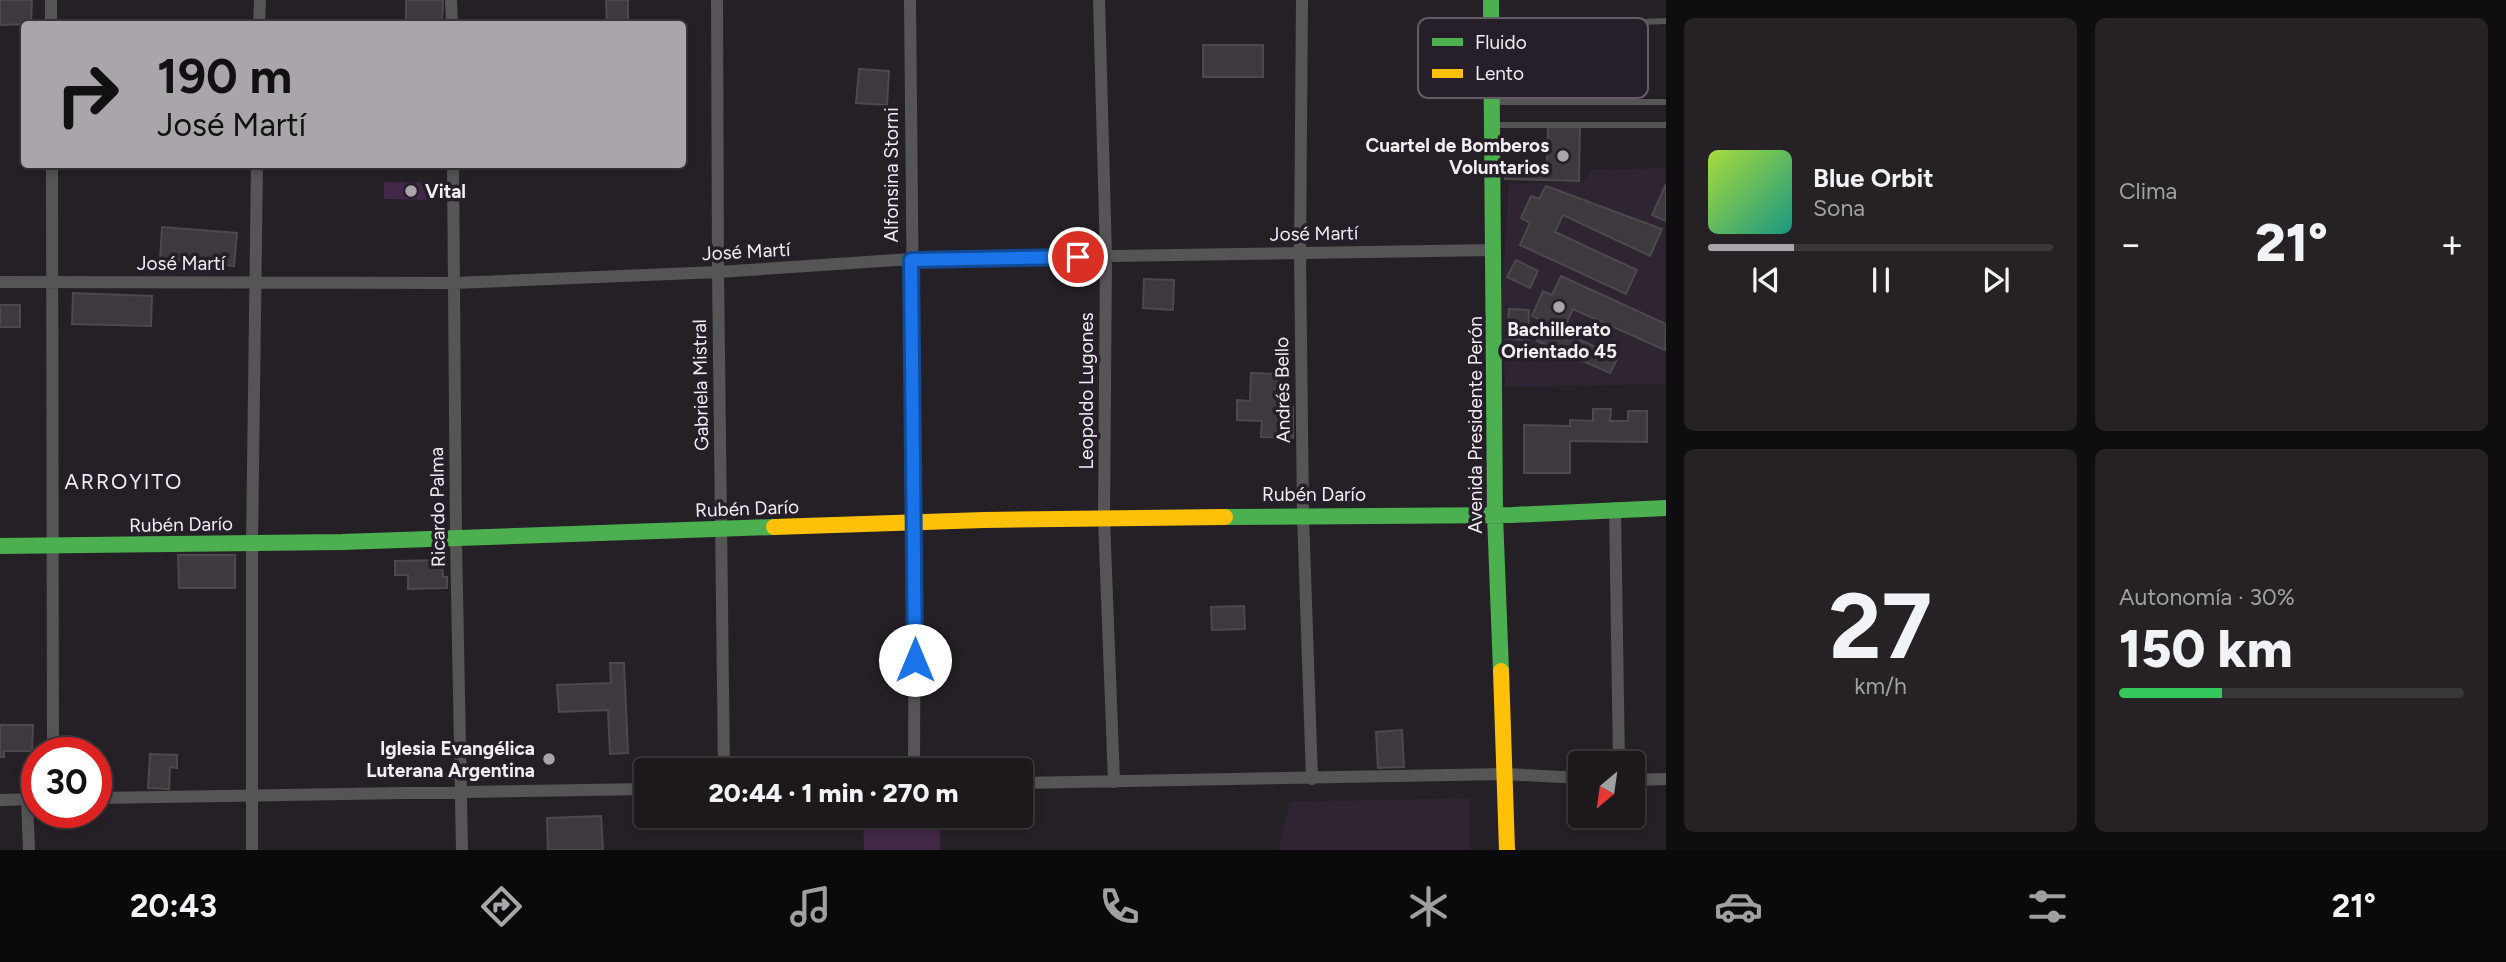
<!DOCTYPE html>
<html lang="es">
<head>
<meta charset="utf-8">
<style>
  body { margin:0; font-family:Figtree,sans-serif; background:#252125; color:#f1f3f6; height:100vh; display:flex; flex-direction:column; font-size:26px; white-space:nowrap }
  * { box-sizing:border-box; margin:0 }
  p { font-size:23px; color:#a0a0a3 }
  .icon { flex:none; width:38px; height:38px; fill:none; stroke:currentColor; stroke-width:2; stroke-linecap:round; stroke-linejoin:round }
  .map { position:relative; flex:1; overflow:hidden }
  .panel { display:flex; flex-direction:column; gap:18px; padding:18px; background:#0f0d0f; width:840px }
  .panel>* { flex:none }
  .hud { position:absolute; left:21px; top:21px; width:665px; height:147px; border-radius:7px; box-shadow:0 4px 10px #0003,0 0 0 2px #3a373b; background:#aaa5ab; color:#111; overflow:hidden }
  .needle { width:46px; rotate:209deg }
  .tools { position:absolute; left:1568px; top:751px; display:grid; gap:14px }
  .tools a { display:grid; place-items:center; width:77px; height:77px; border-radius:7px; background:#1c181c; box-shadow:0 4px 10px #0003,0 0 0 2px #3a373b; font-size:35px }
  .speed { position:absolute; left:21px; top:737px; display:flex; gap:14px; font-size:35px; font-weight:700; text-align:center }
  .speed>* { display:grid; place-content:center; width:91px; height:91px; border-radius:50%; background:#1c181c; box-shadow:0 4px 10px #0003,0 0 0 2px #3a373b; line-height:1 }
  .speed .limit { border:10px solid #d22; background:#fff; color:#111 }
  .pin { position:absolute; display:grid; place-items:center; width:60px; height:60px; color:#fff; margin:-30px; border:4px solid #fff; border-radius:50%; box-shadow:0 2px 7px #0007 }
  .me { position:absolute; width:77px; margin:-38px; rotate:0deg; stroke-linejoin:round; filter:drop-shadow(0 0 5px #0008) }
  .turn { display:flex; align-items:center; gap:24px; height:147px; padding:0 21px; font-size:32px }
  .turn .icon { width:91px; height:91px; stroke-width:2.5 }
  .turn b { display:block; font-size:49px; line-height:60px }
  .big { font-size:52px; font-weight:800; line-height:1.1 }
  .panel .widget { flex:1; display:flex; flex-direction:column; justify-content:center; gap:10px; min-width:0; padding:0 24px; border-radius:10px; background:#252125 }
  .panel .dial { align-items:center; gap:0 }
  .dial b { font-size:91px; line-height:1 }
  .song { display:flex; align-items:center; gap:21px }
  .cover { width:84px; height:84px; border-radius:10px; background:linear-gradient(135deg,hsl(80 70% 55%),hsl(170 70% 35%)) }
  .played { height:7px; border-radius:4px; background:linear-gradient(90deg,#aaa5ab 25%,#3a373b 25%) }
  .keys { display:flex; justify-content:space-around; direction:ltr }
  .heat { display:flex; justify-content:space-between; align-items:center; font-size:38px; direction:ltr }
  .charge { height:10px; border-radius:5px; background:linear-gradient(90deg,#34c759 30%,#3a373b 0) }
  .panel .tiles { flex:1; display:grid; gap:18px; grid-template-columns:repeat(2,1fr) }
  .trip { position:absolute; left:634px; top:758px; width:399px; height:70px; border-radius:7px; background:#1c181c; box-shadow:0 4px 10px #0003,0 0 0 2px #3a373b; font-weight:800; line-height:70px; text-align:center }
  .menu { display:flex; height:112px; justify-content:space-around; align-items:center; background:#0b0a0b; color:#a0a0a3 }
  .menu .icon { width:49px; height:49px }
  .menu .on { color:#aaa5ab }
  .menu b { font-size:32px; color:#f1f3f6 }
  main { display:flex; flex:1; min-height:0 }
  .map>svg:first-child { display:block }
  .built { fill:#2f2432 }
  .green { fill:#422749 }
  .building { fill:#3e393e; stroke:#4c484c; stroke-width:2 }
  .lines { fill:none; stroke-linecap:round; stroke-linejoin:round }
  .lane { stroke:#565556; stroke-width:6 }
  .street { stroke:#565556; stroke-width:12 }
  .fast { stroke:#4caf50; stroke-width:16 }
  .slow { stroke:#ffc107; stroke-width:16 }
  .route-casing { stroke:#114b97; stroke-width:18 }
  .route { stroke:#1a73e8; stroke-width:12 }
  .poi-dot { fill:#aaa5ab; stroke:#261e28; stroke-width:2.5 }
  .labels { text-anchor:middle; stroke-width:7; stroke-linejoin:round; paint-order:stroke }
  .poi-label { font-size:19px; font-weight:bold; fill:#f2ecf3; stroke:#261e28; text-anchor:end }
  .street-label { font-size:19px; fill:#f2ecf3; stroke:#261e28 }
  .neighbourhood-label { font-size:21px; letter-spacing:2px; fill:#f2ecf3; stroke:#261e28 }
  .key { fill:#261e28; stroke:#635c65; stroke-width:2 }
  .key-label { font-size:19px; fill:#f2ecf3 }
</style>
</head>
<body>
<main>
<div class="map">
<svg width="1666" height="850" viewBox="0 0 1666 850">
  <rect width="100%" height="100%" fill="#252026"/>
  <path class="built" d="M1666,168v216l-161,3 -4,-81 8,-122 74,-2 8,-12z
    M1470,798v52h-192l12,-48z"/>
  <path class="green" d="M384,182l54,1v17l-54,-1z
    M863,816h77v34h-76z"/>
  <path class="building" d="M0,0h32l-1,24 -31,1z
    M406,0h37l-1,24h-36z
    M606,0h22v24h-21z
    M1203,45h60v32h-60z
    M859,69l30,2 -2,34 -31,-2z
    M1548,124l32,2 -1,55 -74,-2v-15l42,1z
    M1666,184v37l-14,-6z
    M1546,186l116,43 -12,27 -87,-41 -8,17 82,38 -11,24 -106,-49 10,-22 -9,-5 10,-22 8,3z
    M162,227l75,6 -3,33 -74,-6z
    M1516,260l22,11 -8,17 -23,-11z
    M1561,276l105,48 -1,26 -92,-41 -11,23 56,25 -8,16 -73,-32 9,-19 -14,-6 11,-25 9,4z
    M1144,279l30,1 -1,30 -30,-2z
    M73,293l79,3 -1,30 -79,-2z
    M0,305h20v22h-20z
    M1509,309l20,1 -1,30 -21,-1z
    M1251,373l30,1 -1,33h13v31l-32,-1 1,-16 -25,-1v-20l13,1z
    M1593,409h18l-1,12h18v-10h19v31l-77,-1v32h-46v-48l46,1v-6l23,1z
    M178,555h57v33h-56z
    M442,560l1,17h4v11l-39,1v-14h-13v-14z
    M1244,606l1,23 -33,1 -1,-23z
    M610,663h14l4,90 -18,1 -2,-44 -49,2 -2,-27 54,-2z
    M0,725h33l-1,26h-28v6h-4z
    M1402,730l2,37 -26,1 -2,-36z
    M150,754l27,1v13l-7,-1 -1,22 -21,-1z
    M601,816l2,34h-55l-1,-32z"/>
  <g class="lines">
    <path class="lane" d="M1495,28l171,-7
      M1493,102h173
      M1494,125h172"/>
    <path class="street" d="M51,0v24
      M451,0l1,24
      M717,0l1,272 6,498
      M910,0l5,522 -1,248
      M1099,0l7,256 -2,262 10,264
      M1302,0l-2,253 3,261 9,265
      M259,24l1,-24
      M52,164l1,588
      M453,164l3,375 6,311
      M0,282l454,1 264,-11 193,-13 584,-9
      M1615,508l4,255
      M1633,780l33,-1
      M1020,783l485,-9 75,4
      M96,798l550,-9
      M27,799l2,51
      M0,800l37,-1
      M252,850v-306l5,-380"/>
    <path class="fast" d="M1491,0l4,515 6,156
      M1225,517l287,-2 154,-7
      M0,546l342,-4 432,-15"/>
    <path class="slow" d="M774,527l210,-7 241,-3
      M1501,671l6,179"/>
  </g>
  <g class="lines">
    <g class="route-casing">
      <path id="route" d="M915,660l-4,-400 167,-3"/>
    </g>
    <use href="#route" class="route"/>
  </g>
  <g class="poi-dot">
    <circle cx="1563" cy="156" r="7"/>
    <circle cx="411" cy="191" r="7"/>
    <circle cx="1559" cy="307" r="7"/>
    <circle cx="549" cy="759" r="7"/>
  </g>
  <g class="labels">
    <g class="poi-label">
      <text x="1549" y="152">Cuartel de Bomberos<tspan x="1549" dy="22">Voluntarios</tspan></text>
      <text x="425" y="198" text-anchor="start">Vital</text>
      <text x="1559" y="336" text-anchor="middle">Bachillerato<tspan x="1559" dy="22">Orientado 45</tspan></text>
      <text x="535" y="755">Iglesia Evangélica<tspan x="535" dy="22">Luterana Argentina</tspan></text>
    </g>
    <g class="street-label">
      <text transform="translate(891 175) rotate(-90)" y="7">Alfonsina Storni</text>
      <text transform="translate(1314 233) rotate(-1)" y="7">José Martí</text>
      <text transform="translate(746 251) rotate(-3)" y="7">José Martí</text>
      <text x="181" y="270">José Martí</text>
      <text transform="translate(700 385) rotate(-91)" y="7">Gabriela Mistral</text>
      <text transform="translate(1282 390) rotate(-91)" y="7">Andrés Bello</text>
      <text transform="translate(1086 391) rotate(-90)" y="7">Leopoldo Lugones</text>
      <text transform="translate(1475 425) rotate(-90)" y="7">Avenida Presidente Perón</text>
      <text x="1314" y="501">Rubén Darío</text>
      <text transform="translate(437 507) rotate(-91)" y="7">Ricardo Palma</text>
      <text transform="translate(747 508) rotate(-2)" y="7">Rubén Darío</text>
      <text transform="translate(181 524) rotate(-1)" y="7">Rubén Darío</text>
    </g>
    <g class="neighbourhood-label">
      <text x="124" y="489">ARROYITO</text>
    </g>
  </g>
  <rect x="1418" y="18" width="230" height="80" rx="10" class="key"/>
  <rect x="1432" y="38" width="31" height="8" fill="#4caf50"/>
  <rect x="1432" y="69" width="31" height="9" fill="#ffc107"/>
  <g class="key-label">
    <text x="1475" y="49">Fluido</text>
    <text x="1475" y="80">Lento</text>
  </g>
</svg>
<div class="tools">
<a><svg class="needle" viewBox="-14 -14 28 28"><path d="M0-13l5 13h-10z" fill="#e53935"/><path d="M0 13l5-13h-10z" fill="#a0a0a3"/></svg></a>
</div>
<div class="speed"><div class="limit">30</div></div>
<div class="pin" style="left:1078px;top:257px;background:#d93025"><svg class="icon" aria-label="arrive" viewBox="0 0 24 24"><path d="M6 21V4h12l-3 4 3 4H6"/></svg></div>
<svg class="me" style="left:915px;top:660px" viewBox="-20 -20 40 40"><circle r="19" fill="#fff"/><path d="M0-13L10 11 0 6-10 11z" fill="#1a73e8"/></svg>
<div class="trip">20:44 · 1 min · 270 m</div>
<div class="hud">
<div class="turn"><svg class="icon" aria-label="right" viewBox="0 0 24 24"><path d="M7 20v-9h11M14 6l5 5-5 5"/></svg><div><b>190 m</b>José Martí</div></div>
</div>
</div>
<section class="panel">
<div class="tiles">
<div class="widget">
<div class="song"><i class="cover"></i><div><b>Blue Orbit</b><p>Sona</p></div></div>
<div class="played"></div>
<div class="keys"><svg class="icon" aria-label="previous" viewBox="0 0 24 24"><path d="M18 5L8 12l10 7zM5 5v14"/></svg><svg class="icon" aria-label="pause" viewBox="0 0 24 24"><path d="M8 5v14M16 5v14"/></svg><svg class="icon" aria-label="next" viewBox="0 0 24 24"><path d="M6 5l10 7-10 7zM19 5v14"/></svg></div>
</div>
<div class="widget"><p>Clima</p>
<div class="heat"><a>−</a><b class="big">21°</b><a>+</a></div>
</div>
<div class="widget dial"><b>27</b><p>km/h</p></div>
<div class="widget"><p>Autonomía · 30%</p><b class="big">150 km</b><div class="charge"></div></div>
</div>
</section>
</main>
<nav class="menu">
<b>20:43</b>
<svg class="icon on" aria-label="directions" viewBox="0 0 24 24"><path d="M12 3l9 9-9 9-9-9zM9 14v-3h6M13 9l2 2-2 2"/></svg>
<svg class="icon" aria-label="music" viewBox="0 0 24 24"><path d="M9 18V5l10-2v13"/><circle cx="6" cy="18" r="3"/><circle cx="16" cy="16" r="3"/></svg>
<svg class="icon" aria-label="phone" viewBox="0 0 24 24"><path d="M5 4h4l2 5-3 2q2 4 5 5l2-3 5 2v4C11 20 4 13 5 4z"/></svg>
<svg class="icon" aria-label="climate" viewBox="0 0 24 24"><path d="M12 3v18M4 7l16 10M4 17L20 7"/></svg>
<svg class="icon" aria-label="car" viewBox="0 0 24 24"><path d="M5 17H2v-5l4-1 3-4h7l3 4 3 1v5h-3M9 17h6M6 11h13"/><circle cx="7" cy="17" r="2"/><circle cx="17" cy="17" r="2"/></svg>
<svg class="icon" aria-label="filters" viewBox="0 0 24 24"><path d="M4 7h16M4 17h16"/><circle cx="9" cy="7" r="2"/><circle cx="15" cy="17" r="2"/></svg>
<b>21°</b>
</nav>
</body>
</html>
